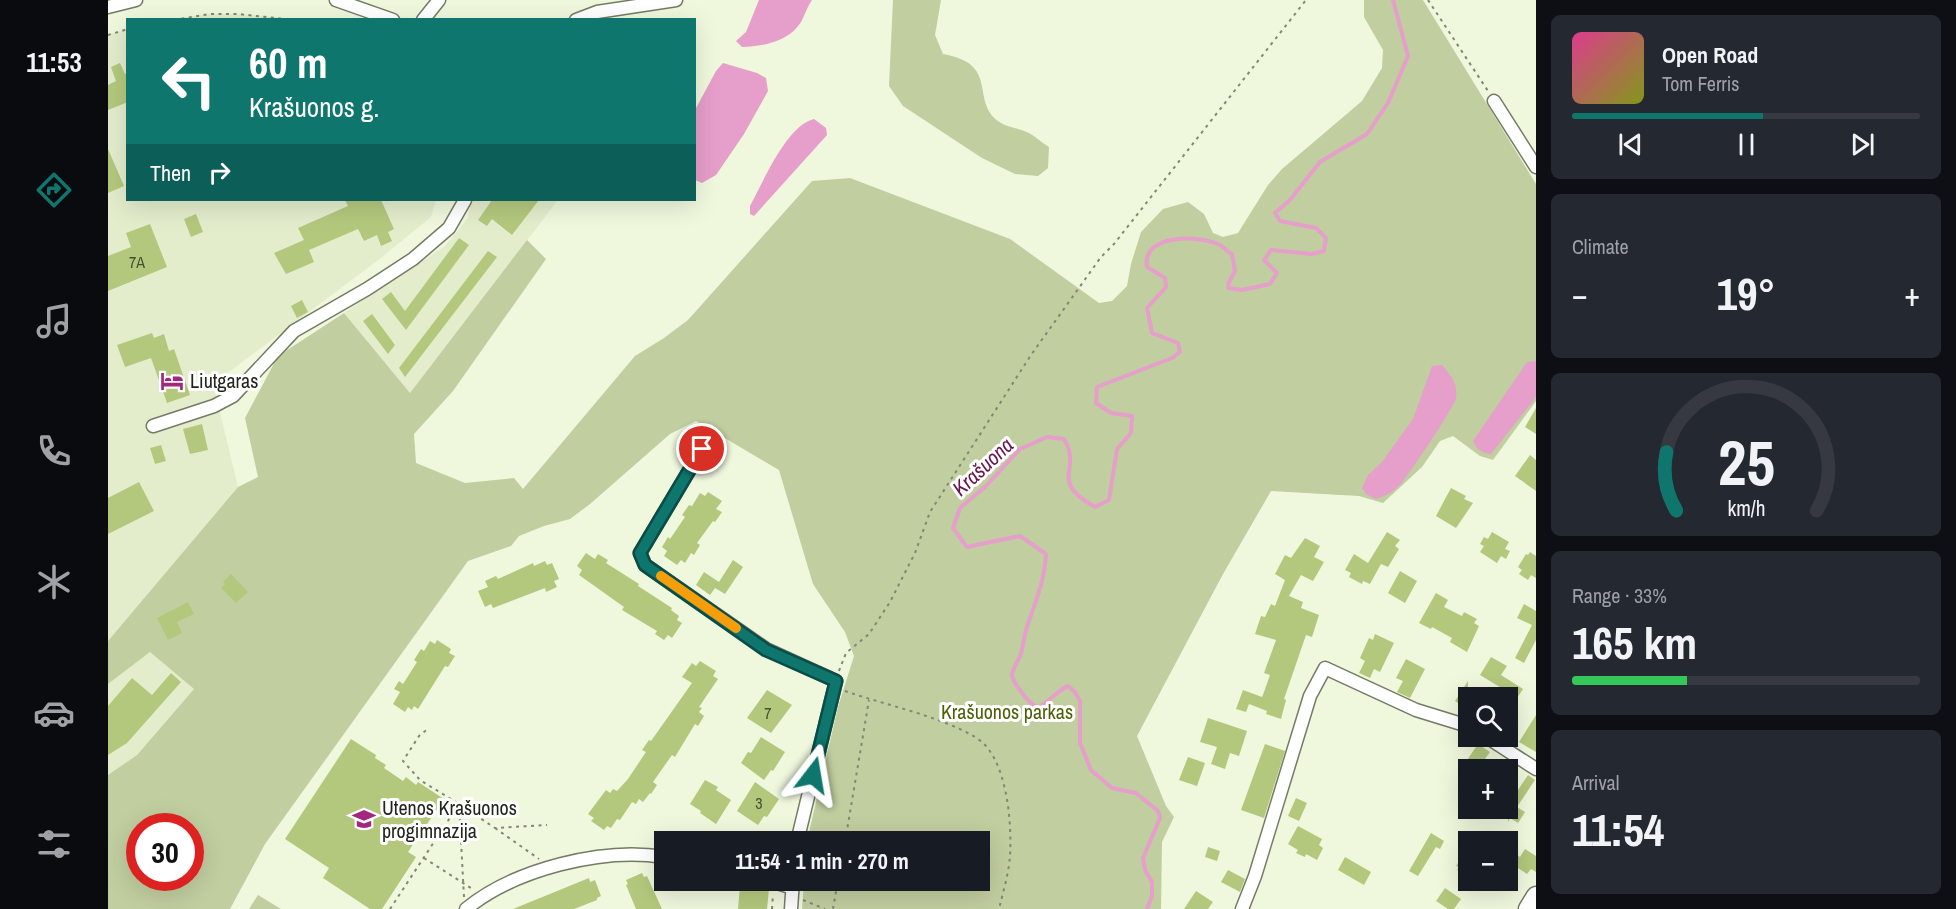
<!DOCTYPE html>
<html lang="en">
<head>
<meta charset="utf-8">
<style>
  body { margin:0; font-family:"Archivo Narrow",sans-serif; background:#242831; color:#f1f3f6; height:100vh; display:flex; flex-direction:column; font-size:22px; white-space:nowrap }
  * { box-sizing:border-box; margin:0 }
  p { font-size:20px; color:#9ea1a6 }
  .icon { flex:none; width:33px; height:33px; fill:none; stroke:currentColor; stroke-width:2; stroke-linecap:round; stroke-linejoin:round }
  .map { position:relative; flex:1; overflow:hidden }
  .side { display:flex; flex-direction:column; gap:15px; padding:15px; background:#0d0f14; width:420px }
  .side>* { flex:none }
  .top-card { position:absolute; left:18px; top:18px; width:570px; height:183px; border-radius:0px; box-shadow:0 6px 24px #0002; background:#0f766e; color:#fff; overflow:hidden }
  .buttons { position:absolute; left:1350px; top:687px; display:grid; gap:12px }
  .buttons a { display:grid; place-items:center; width:60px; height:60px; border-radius:0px; background:#171b24; box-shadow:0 6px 24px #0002; font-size:30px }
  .speed { position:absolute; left:18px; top:813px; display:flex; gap:12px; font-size:30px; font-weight:700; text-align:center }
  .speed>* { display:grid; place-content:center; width:78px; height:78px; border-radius:50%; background:#171b24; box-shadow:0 6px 24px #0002; line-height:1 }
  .speed .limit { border:9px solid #d22; background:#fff; color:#111 }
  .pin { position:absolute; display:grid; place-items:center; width:51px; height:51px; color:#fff; margin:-26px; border:3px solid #fff; border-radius:50%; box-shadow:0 2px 6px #0007 }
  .me { position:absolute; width:66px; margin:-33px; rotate:14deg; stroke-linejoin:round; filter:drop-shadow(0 0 4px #0008) }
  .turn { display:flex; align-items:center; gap:21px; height:126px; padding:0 24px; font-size:27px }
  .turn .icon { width:78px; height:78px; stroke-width:2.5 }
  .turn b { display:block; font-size:42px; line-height:51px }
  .then { display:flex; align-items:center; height:57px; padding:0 24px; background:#0003; gap:12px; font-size:22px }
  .big { font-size:45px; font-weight:700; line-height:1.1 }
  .side .tile { flex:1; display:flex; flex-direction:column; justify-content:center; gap:9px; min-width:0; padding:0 21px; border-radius:9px; background:#242831 }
  .side .dial { align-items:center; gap:0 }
  .dial svg { height:156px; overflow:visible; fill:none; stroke:#363941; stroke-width:7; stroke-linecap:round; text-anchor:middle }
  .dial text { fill:#f1f3f6; stroke:none }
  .song { display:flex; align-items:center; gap:18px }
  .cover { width:72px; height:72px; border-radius:9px; background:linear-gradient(135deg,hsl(330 70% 55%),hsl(70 70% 35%)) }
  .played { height:6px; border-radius:3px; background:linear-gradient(90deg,#0f766e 55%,#363941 55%) }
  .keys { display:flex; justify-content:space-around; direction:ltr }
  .heat { display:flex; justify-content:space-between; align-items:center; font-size:33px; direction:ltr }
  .charge { height:9px; border-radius:4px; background:linear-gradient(90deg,#34c759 33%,#363941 0) }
  .trip { position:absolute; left:546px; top:831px; width:336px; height:60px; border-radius:0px; background:#171b24; box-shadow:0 6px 24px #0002; font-weight:700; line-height:60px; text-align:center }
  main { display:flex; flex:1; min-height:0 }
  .tab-bar { display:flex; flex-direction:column; width:108px; justify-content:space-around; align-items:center; background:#090b0e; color:#9ea1a6 }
  .tab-bar .icon { width:42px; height:42px }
  .tab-bar .selected { color:#0f766e }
  .tab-bar b { font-size:27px; color:#f1f3f6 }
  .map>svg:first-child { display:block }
  .built { fill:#e3edcc }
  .green { fill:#c1ce9f; fill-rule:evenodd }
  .water { fill:#e69eca }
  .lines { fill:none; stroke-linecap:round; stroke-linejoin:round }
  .stream { stroke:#e69eca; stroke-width:4 }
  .building { fill:#b4c87d }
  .minor-casing { stroke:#757b65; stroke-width:15 }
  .primary-casing { stroke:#757b65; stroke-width:21 }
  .path { stroke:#828776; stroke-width:2; stroke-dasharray:3 4.5; stroke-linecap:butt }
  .minor { stroke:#fff; stroke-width:12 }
  .primary { stroke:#fff; stroke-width:18 }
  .route-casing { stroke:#0a4d48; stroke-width:15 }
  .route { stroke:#0f766e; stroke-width:10 }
  .slow { stroke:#f59e0b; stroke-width:10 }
  .labels { text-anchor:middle; stroke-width:6; stroke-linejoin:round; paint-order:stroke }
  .number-label { font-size:16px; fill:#464e34 }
  .poi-label { font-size:20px; fill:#22251c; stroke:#fff; text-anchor:start }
  .park-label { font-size:20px; fill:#4f5f09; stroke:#fff }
  .water-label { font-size:21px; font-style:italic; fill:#681650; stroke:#fff }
</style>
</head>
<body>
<main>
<nav class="tab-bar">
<b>11:53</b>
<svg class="icon selected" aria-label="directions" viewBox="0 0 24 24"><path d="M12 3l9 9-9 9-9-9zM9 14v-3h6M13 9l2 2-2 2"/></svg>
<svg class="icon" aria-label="music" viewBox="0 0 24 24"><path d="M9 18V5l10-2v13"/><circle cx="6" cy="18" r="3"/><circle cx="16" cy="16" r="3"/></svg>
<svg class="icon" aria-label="phone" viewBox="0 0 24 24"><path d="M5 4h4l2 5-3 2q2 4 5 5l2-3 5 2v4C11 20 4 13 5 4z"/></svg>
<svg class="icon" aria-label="climate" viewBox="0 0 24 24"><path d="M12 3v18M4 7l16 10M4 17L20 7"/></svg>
<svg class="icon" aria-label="car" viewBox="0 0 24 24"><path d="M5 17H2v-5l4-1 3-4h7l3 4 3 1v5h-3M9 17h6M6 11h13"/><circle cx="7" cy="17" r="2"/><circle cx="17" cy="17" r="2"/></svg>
<svg class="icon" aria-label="filters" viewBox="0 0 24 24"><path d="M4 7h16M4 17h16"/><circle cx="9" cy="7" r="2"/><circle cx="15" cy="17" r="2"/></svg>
</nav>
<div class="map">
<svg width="1428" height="909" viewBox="0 0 1428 909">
  <rect width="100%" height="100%" fill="#eff7dd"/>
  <path class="built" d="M101,14h29l56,5h-120z
    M19,29l1,171h308l-5,17 -54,44 -164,123 25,103 -130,154v-606z
    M363,200h87l-148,193 -66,-80 101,-67 23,-28z
    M42,652l44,37 -57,66 -29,20v-91z"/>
  <path class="green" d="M785,0h48l-6,35 8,19c57,10 27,46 55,67 9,7 22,7 31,12 7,4 13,10 20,14l-1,21 -10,8 -23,-2 -33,-16 -79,-52 -14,-20z
    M1256,0h59l113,184v217l-43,59 -13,-4 -27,-20 -13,5 -18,26 -39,36 -24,-7 -88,-5 -48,83 -86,162 29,70 8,11 -12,25 -1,67h-359l2,-28 176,-1v-38l-173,-1 31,-134 16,-51 -9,-24 -32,-48 -34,-114 -83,-49 -26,13 -80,70 -20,15 -26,7 -25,10 -8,10 -43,15 -203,283 -35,65h-122v-134l29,-20 57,-66 -44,-37 -42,32v-43l130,-154 20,-10 -13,-59 33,-62 66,-43 66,80 117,-153 19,19 -93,132 -39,43 2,29 49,20 49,-5 9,11 112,-133 29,-18 24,-18 124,-139 38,-3 160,61 89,64 13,-2 15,-15 4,-22 10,-32 22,-23 25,-7 16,12 9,19 10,4 15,-4 30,-48 14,-16 80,-68 20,-33 1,-18 -19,-33zM32,826h50v52h-50z
    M150,895l23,14h-32z"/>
  <path class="water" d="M651,0h53c-5,7 -7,15 -11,22 -12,20 -38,24 -59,25l-6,-6 10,-9z
    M615,63l34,10 9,5 2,13 -24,43 -28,41 -14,8 -7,-3v-70l21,-39z
    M706,119l12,9 1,7 -73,81 -4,-2v-8c13,-24 37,-81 64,-87z
    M1428,361v36l-45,57c-9,-1 -14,-4 -18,-13l54,-79z
    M1334,365c9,11 16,18 14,33 -1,8 -48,78 -56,87 -7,7 -15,11 -24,14l-10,-5 -4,-6 6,-13 14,-13 31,-43 19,-53z"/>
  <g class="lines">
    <path class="stream" d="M1039,909l5,-13v-14l-7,-12 -2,-12 17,-40 -2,-7 -22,-18 -24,-5 -21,-18 -11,-27v-42l-5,-9 -7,-6c-9,3 -23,20 -30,21 -7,0 -26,-26 -26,-32 1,-8 7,-15 9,-22 2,-7 3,-15 5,-23 8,-25 19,-49 20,-76l-26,-18 -53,11 -14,-19 7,-20 25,-21 35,-38 27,-12 17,2c19,32 -17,41 31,68l14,-7 8,-51 14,-16 1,-17 -21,-3 -15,-10 1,-16 75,-29 8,-6 -2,-9 -26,-10 -5,-25 19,-21 -1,-9 -18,-11c-6,-34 54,-32 73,-22 4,3 8,7 12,9l3,17 -7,13 1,4 13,2 28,-6 7,-11 -13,-13 7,-10 41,4 12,-3 2,-13 -10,-10 -36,-7 -5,-8 15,-13 30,-38 47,-28 21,-31 20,-47 -15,-56"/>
  </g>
  <path class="building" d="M12,63l5,11 3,-1v29l-20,8v-25l8,-4 -5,-14z
    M0,149l16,37 -16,7z
    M237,200h36l13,29 -6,3 4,9 -11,5 -4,-11 -13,6 -6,-12 -49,21 5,12 -28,12 -12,-21 30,-13 -6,-12 50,-22z
    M384,200h47l-27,35 -20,-16 -5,7 -9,-6z
    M88,214l7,18 -12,5 -7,-18z
    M42,224l17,43 -59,24v-35l23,-9 -5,-14z
    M351,238l10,7 -63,85 -24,-31 9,-7 14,19z
    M380,251l9,6 -92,120 -6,-9z
    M194,300l6,12 -11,6 -6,-12z
    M264,314l23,31 -7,9 -25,-33z
    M44,333l2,5 10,-4 5,17 5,-2 16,46 -23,8 -16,-45 -26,9 -8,-22z
    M1428,408v26l-11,-7z
    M94,424l6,26 -18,4 -7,-25z
    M53,445l5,16 -11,3 -5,-16z
    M1422,455l6,5v31l-21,-15z
    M31,482l15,29 -46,23v-36z
    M1343,488l15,8 -2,3 9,4 -17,25 -20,-12z
    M600,492l14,9 -6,8 6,3 -7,10 -2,-1 -16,22 3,2 -6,10 -3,-2 -6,10 -4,-3 -4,5 -13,-9 3,-5 -5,-4 6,-10 2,2 15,-22 -3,-2 7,-10 3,1 8,-13 5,3z
    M1279,532l13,8 -5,6 4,3 -11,18 -7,-3 -11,20 -7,-3 -1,3 -13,-7 2,-4 -6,-3 9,-16 14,9z
    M1384,532l17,10 -4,7 5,2 -4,8 -5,-3 -4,7 -17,-11 4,-6 -4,-2 4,-7 4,2z
    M1197,538l15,8 -6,11 10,5 -11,19 -12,-6 -12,21 14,6 -2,6 18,7 -7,22 -6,-2 -22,64 2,1 -5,19 -15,-5 1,-3 -18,-7 -3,8 -10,-3 7,-19 19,7 2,-5 6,-17 -6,-2 12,-33 -21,-6 6,-18 4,1 6,-13 4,2 10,-26 -10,-6 10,-19 6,3z
    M1422,552l6,4v22l-5,-3 -3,5 -9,-6 3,-4 -4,-3 8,-13 2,1z
    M478,553l9,6 3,-5 10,6 -2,3 33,21 -1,2 34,22 -1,2 8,6 -2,4 5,3 -10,15 -4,-3 -4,5 -9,-6 2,-3 -35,-21 2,-3 -45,-32 3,-5 -5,-4z
    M625,560l10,7 -18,27 -10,-6 -5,7 -14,-10 8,-13 15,10z
    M437,561l2,4 5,-2 7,16 -5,2 3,6 -11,5 -1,-4 -52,20 -2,-4 -6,3 -7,-16 10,-4 -3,-6 11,-5 2,3 35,-16 1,3z
    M1292,571l17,10 -12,22 -17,-10z
    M123,574l17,18 -12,11 -15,-15 4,-4 -2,-2z
    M1328,593l12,7 -4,7 18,9 2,-4 13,7 -3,4 5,3 -12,26 -17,-10 2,-4 -20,-11 -1,2 -12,-6z
    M80,602l6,12 -17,8 5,11 -14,7 -11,-22z
    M1416,604l12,7v29l-12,23 -9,-5 17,-33 -15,-7z
    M1267,634l19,9 -14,29 -6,-3 -4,9 -11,-5 6,-12 -5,-3 9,-20 4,2z
    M329,640l14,9 -2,4 6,3 -7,11 -3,-1 -27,43 -4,-3 -2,4 -4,-3 -3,5 -12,-8 7,-12 -6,-3 5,-8 4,3 14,-22 -3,-2 7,-11 3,2 6,-10 5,3z
    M1383,657l16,9 -6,9 22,14 -15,23v-14h-11l6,-9 -23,-14z
    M1298,659l19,10 -15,29 -13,-6 6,-11 -7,-3z
    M592,661l16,10 -3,5 5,3 -19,28 3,1 -3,4 5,4 -6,10 -3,-2 -20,33 -3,-2 -19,27 4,3 -6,9 -1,-1 -7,9 -4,-3 -3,5 -4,-2 -12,18 -3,-1 -6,9 -4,-2 -3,4 -13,-9 3,-3 -6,-4 18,-24 4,3 3,-4 4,2 11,-12 18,-27 -4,-2 7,-10 2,1 41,-58 -10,-6 10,-14 4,3z
    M63,673l10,9 -54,61 -19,12v-49l24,-28 20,17z
    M1360,681v29l-13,-9z
    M659,690l25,15 -21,28 -24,-15z
    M1428,715v37l-17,-10z
    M1100,718l39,13 -8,25 -9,-3 -5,16 -14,-5 6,-17 -17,-5z
    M653,737l24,15 -12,19 -2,-1 -7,10 -23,-17 7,-11 3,1z
    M243,739l25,16 -1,3 11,7 -2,3 19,13 3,-4 10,8 2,-3 26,17 -36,53 8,5 -34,52h-12l-47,-31 6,-10 -44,-29z
    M1157,744l20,7 -21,67 -23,-8z
    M1370,744l12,8 -8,11 -5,-2 -5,7 -7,-5z
    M1080,757l17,6 -8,23 -18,-6z
    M1420,775l7,5 -18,27 8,5 -7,11 -8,-5 -2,4v-6l-12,-8h12v-8l2,2z
    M597,780l13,7 -2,3 15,10 -15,24 -16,-11 1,-2 -11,-7z
    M647,782l24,17 -12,18 -3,-1 -6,9 -21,-14z
    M1188,798l11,5 -8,18 -11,-5z
    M1190,826l24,13 -3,6 4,3 -6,12 -11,-6 -1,3 -9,-4 2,-3 -10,-6z
    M1323,833l13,8 -4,8 -4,-2 -18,29 -9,-5z
    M1100,847l12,4 -3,10 -12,-4z
    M1360,848v30l-11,-8 2,-3 -3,-1z
    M1417,849l11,7v16l-5,-3 -4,5 -17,-11 6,-9 4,3z
    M1237,857l26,15 -7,13 -26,-15z
    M1120,870l17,9 -5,13 -19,-10z
    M534,873l2,4 3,-1 15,33h-26l-10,-24 2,-1 -2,-4z
    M481,878l1,4 5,-2 6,16 -4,2v2l-23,9h-61z
    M632,886l29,3 -2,20h-29z
    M1337,888l16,11 -7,10h-6l-12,-8z
    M1088,891l17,11 -5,7h-24z"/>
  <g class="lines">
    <g class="minor-casing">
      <path id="minor" d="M228,0l57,20
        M0,7l28,-7
        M315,20l16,-20
        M468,20l21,-8 79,-12
        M1386,101l42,66
        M45,426l61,-20 19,-10 61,-65 73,-42 46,-30 36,-31 16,-28
        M594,449l-62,104 5,12 121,84 70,32 -39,161
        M1377,736l51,33
        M660,880l25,8
        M358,909c49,-40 137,-62 198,-52
        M683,909l2,-29
        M1134,909l13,-33 55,-180 15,-28 91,42 52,16"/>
    </g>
    <g class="primary-casing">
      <path id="primary" d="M1420,909l8,-13"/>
    </g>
    <path class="path" d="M1320,0l60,91
      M66,20l35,-6h29l56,6
      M0,35l20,-6
      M731,671l7,-18 23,-19 21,-32 25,-49 15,-41 101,-157 70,-98 13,-13 192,-244
      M737,691c40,14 95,25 130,46 32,18 37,85 35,118 -1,18 -7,37 -11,54
      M387,828l44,31
      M737,842l24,-142
      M316,858l50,32
      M356,897l-5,-93 36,24 52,-3
      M695,900l22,9
      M282,909l69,-105 -39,-24 -17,-19 16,-25 10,-8
      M664,909l1,-15
      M725,909l5,-29"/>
    <use href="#minor" class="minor"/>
    <use href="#primary" class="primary"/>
  </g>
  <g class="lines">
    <g class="route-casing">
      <path id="route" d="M594,449l-62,104 5,12 121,85 70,31 -23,94"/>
    </g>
    <use href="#route" class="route"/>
    <path class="slow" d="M553,576l75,52"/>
  </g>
  <defs>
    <g id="hotel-bare" transform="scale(1.8)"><path d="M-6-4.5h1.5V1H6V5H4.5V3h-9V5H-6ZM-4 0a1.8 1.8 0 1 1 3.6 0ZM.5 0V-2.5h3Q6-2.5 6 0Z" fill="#a2277d" stroke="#fff" stroke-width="2.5" paint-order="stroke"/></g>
    <g id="school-bare" transform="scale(1.8)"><path d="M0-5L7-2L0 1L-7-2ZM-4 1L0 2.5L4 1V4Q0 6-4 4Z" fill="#a2277d" stroke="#fff" stroke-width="2.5" paint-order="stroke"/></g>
  </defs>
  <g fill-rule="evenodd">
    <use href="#hotel-bare" x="64" y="381"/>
    <use href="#school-bare" x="256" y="819"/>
  </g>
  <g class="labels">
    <g class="number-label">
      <text x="29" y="268">7A</text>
      <text x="660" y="719">7</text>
      <text x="651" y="809">3</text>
    </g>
    <g class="poi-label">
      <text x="82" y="388">Liutgaras</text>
      <text x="274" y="815">Utenos Krašuonos<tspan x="274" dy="23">progimnazija</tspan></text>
    </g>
    <g class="park-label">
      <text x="899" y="719">Krašuonos parkas</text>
    </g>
    <g class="water-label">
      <text transform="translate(875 467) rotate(-43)" y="7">Krašuona</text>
    </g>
  </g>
</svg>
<div class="buttons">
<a><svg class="icon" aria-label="search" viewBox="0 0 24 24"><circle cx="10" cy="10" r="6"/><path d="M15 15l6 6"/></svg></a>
<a>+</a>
<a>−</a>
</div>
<div class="speed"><div class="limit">30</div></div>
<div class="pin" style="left:594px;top:449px;background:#d93025"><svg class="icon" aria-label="arrive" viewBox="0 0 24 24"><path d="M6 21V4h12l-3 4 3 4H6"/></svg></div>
<svg class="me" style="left:705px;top:775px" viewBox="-20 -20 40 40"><path d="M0-17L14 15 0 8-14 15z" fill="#0f766e" stroke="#fff" stroke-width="4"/></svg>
<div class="trip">11:54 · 1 min · 270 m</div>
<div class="top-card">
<div class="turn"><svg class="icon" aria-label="left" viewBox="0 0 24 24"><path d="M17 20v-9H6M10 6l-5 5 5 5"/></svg><div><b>60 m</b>Krašuonos g.</div></div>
<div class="then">Then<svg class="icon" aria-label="right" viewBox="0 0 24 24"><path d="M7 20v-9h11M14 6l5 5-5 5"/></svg></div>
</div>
</div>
<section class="side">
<div class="tile">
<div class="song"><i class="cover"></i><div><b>Open Road</b><p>Tom Ferris</p></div></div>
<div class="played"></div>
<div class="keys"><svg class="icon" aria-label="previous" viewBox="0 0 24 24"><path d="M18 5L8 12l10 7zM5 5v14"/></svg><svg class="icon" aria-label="pause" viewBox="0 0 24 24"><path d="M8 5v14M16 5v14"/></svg><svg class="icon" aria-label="next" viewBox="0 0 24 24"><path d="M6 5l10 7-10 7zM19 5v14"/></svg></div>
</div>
<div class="tile"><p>Climate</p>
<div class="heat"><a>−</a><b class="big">19°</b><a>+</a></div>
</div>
<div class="tile dial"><svg viewBox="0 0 100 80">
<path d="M14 69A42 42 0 1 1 86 69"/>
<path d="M14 69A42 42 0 0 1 9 39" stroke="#0f766e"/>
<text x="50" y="56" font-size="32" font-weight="700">25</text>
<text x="50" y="72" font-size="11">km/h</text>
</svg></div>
<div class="tile"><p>Range · 33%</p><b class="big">165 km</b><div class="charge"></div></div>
<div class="tile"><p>Arrival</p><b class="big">11:54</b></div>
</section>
</main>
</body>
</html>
